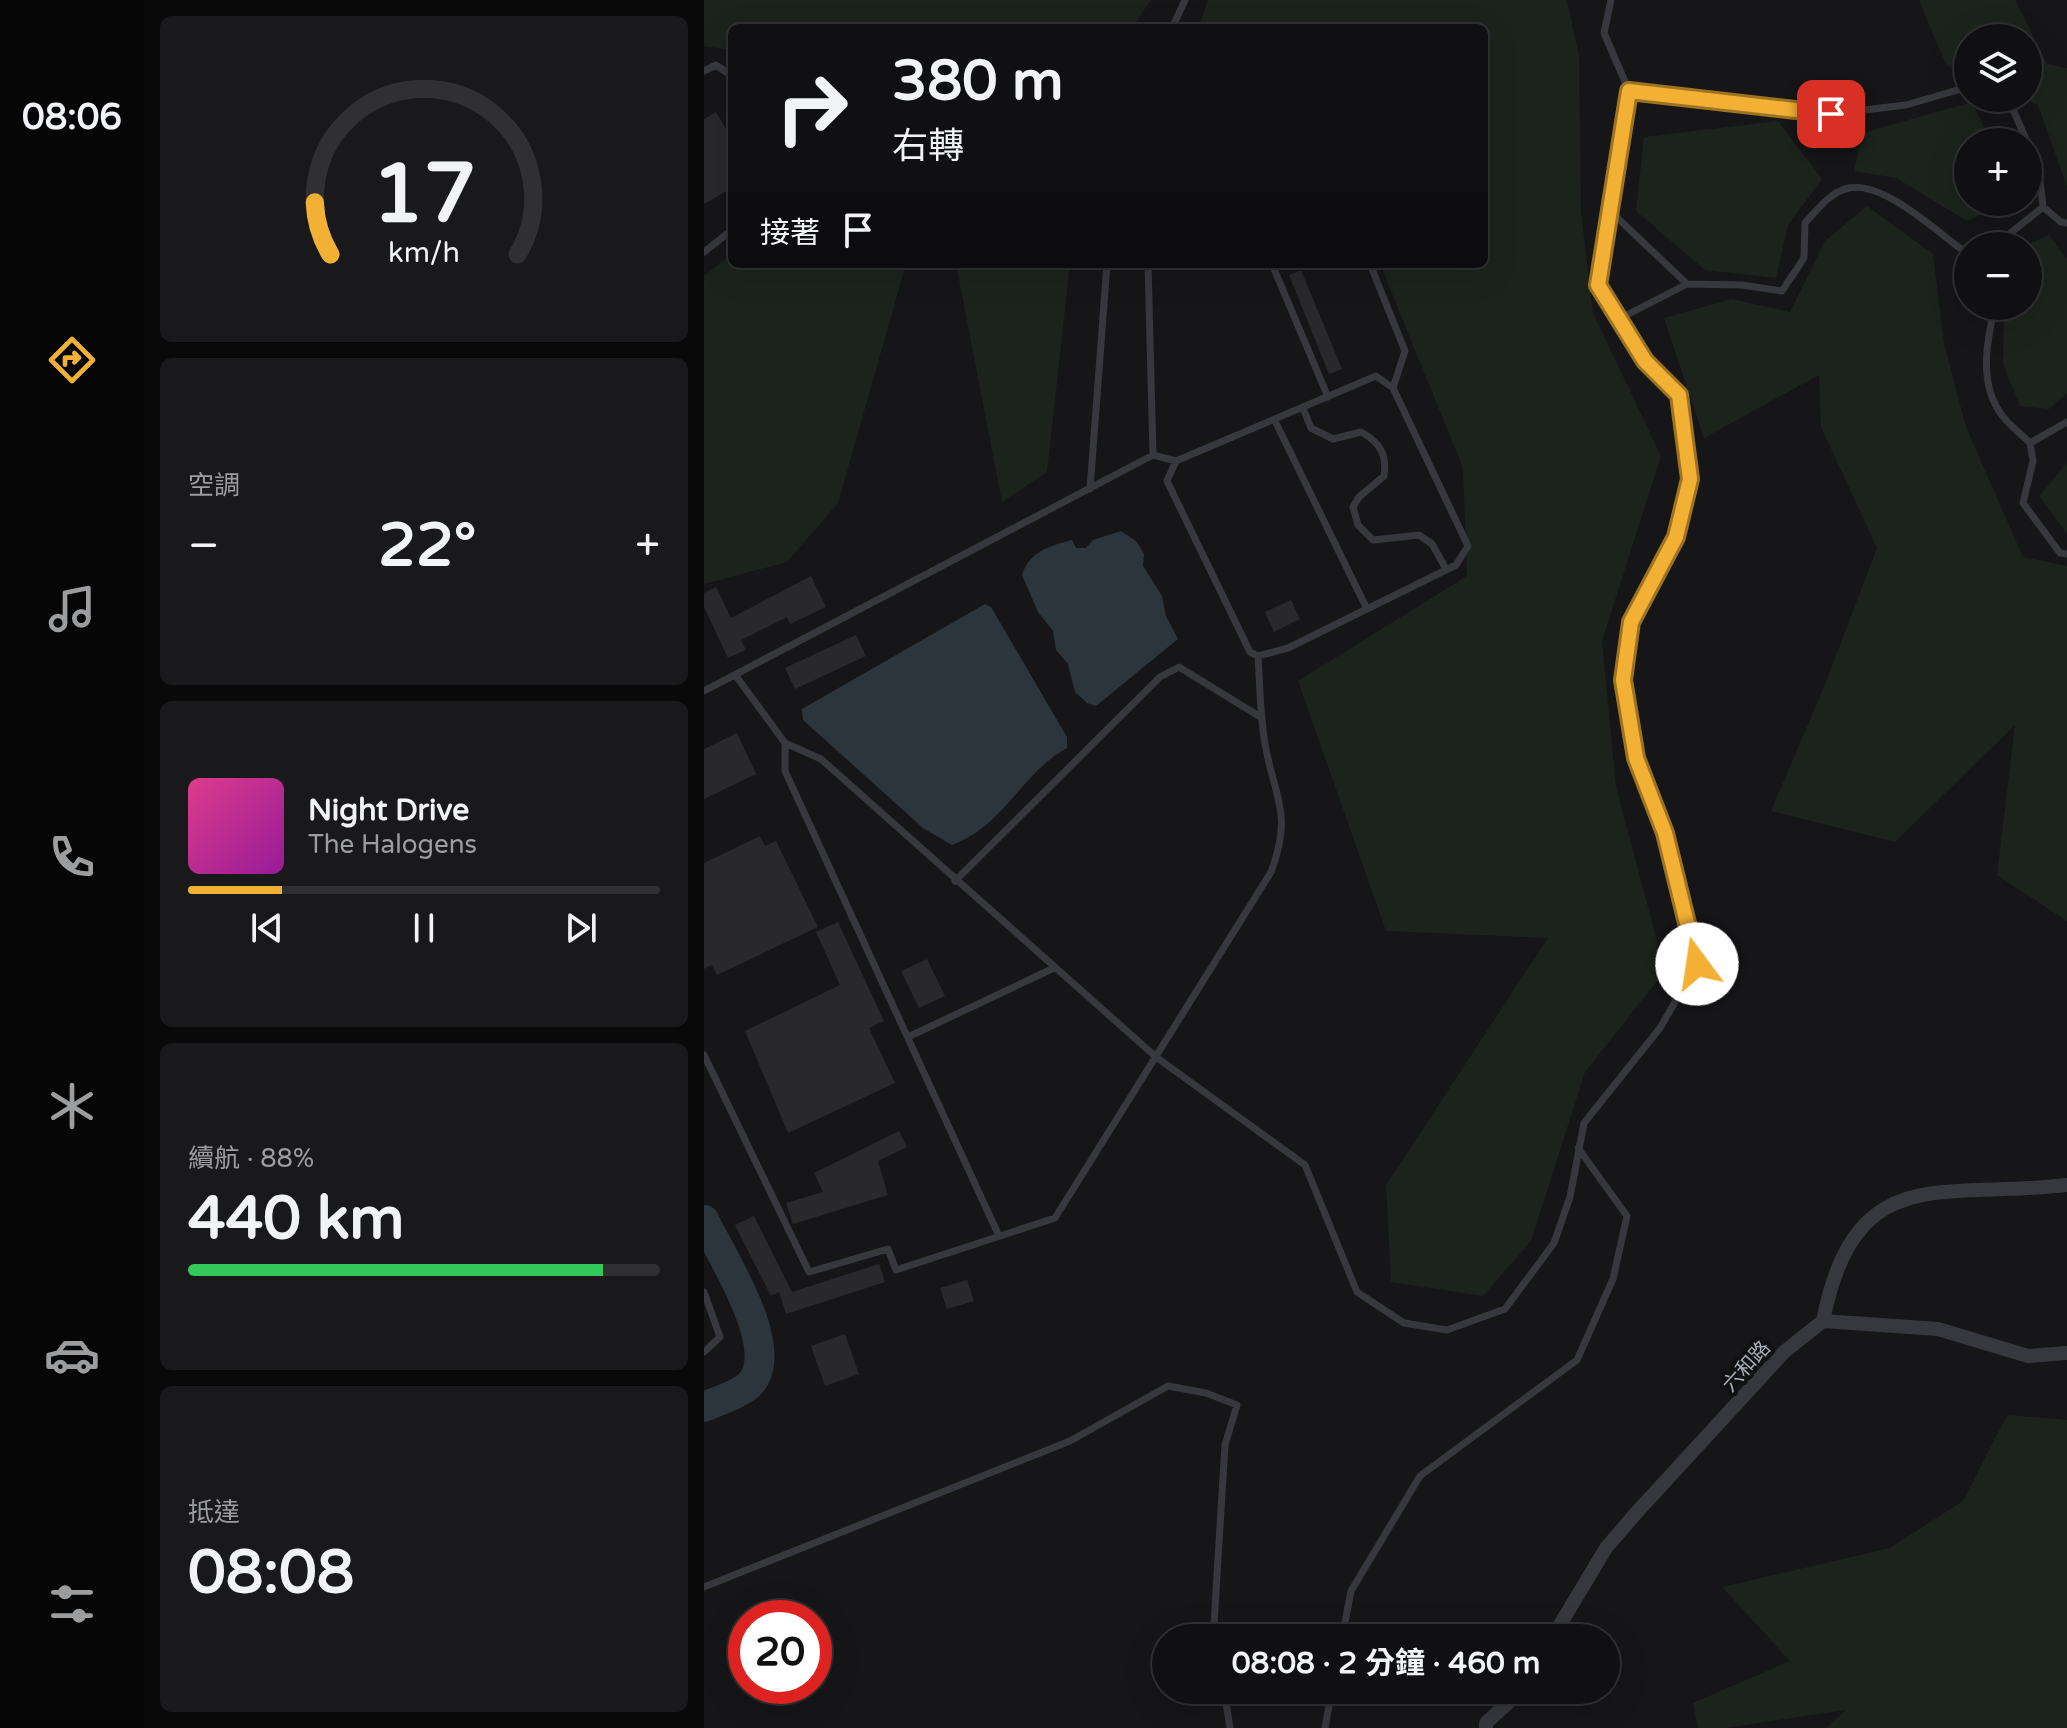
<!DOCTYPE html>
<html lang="zh-TW">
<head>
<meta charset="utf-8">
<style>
  body { margin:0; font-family:"Varela Round","Noto Sans TC",sans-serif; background:#19191b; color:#f1f3f6; height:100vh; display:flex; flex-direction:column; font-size:30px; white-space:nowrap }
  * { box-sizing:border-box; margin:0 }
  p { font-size:26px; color:#9c9d9f }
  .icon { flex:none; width:44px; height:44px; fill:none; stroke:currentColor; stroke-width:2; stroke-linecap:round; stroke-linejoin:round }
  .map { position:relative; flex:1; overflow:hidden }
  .details { display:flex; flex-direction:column; gap:16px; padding:16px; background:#09090a; width:560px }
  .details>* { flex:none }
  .top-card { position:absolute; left:24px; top:24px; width:760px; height:244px; border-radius:12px; box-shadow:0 8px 32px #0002,0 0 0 2px #303032; background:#101012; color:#f1f3f6; overflow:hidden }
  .buttons { position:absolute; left:1250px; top:24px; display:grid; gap:16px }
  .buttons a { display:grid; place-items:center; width:88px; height:88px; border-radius:50%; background:#101012; box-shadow:0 8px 32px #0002,0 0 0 2px #303032; font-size:40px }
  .speed { position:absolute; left:24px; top:1600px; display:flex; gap:16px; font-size:40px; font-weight:700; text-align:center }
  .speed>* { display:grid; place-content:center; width:104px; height:104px; border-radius:50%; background:#101012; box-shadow:0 8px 32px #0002,0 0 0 2px #303032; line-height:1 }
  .speed .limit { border:12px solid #d22; background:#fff; color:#111 }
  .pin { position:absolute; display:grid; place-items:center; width:68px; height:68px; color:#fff; margin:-34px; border-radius:16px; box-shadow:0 4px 12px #0006 }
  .me { position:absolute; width:88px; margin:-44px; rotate:346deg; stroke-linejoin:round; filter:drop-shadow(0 0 6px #0008) }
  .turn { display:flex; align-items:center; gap:28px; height:168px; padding:0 32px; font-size:36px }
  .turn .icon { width:104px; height:104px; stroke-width:2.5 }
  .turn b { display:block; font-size:56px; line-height:68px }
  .then { display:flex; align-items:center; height:76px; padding:0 32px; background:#0003; gap:16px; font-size:30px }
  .big { font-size:60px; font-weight:700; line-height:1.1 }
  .details .card { flex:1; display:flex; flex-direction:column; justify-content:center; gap:12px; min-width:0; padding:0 28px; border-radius:12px; background:#19191b }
  .details .dial { align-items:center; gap:0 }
  .dial svg { height:208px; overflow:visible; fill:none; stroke:#303032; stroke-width:7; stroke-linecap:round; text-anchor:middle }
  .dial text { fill:#f1f3f6; stroke:none }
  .song { display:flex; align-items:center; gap:24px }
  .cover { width:96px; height:96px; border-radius:12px; background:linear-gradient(135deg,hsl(330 70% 55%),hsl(300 70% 35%)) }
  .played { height:8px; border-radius:4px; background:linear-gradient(90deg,#f2b134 20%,#303032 20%) }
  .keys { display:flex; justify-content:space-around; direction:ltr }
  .heat { display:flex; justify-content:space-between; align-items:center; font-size:44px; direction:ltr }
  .charge { height:12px; border-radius:6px; background:linear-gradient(90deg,#34c759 88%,#303032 0) }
  .trip { position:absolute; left:448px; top:1624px; width:468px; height:80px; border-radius:40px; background:#101012; box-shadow:0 8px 32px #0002,0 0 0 2px #303032; font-weight:700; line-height:80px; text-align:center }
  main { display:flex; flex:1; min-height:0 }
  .tabs { display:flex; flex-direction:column; width:144px; justify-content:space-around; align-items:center; background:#060607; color:#9c9d9f }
  .tabs .icon { width:56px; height:56px }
  .tabs .selected { color:#f2b134 }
  .tabs b { font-size:36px; color:#f1f3f6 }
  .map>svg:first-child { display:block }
  .green { fill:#1c231d }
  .water { fill:#2c353c }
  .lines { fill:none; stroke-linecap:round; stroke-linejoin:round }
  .river { stroke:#2c353c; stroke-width:30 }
  .building { fill:#29292c }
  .service { stroke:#37383d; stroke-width:7 }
  .minor { stroke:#37383d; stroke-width:14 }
  .route-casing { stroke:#9d7322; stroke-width:20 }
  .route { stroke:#f2b134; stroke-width:14 }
  .labels { text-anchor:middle; stroke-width:8; stroke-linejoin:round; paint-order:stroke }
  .street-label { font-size:20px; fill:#a8adb8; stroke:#111113 }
</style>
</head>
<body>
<main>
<nav class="tabs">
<b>08:06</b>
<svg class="icon selected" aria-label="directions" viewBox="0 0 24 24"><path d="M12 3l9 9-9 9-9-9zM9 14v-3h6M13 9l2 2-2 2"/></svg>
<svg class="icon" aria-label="music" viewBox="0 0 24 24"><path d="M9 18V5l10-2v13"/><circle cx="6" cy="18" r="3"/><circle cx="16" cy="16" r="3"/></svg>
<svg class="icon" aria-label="phone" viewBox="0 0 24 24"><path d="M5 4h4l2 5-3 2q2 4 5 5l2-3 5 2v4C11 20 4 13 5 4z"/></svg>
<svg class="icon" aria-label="climate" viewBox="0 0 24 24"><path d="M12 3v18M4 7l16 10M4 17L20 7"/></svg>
<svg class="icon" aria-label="car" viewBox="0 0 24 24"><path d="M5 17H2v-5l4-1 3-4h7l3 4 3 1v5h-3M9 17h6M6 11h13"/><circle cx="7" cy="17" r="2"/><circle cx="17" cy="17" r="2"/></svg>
<svg class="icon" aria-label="filters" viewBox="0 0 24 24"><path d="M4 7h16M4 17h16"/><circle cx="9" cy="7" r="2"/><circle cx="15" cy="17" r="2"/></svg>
</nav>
<section class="details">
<div class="card dial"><svg viewBox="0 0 100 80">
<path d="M14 69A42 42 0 1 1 86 69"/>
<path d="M14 69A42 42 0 0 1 8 49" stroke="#f2b134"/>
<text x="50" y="56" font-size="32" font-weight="700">17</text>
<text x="50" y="72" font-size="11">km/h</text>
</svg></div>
<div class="card"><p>空調</p>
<div class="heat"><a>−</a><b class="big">22°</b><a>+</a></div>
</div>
<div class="card">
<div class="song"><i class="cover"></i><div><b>Night Drive</b><p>The Halogens</p></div></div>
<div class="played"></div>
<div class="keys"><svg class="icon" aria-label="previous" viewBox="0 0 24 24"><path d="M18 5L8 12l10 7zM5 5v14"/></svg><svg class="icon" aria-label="pause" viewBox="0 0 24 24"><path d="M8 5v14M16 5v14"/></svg><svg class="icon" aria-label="next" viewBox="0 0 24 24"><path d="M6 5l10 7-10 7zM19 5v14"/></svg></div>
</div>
<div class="card"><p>續航 · 88%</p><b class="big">440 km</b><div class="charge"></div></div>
<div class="card"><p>抵達</p><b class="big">08:08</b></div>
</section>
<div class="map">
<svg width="1363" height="1728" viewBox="0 0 1363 1728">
  <rect width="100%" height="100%" fill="#161618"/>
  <path class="green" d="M0,0h447l-19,28h-400v22l-28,-4z
    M504,0h359l12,56 2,156 12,101 68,143 -59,185 14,146 49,184 -80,101 -54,169 -48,55 -92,-14 -5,-97 162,-247 -162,-7 -88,-250 169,-105 -4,-108 -83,-204h104v-236h-286z
    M1215,0h96l32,64 20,4v119l-29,-82 -16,-7h6v-60h-60v37l-22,-10z
    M1268,102l19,40h-23v60h33l-4,6 -30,13 -71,-43 -42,-7 8,-38z
    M1074,121l44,58 -34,46 -12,53 -71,-8 -69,-59 8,-74z
    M1163,206l66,48 11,90 22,83 57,130 44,9v355l-70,-46 18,-150 -120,117 -124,-31 53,-124 53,-139 -56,-121 -2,-52 -115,63 -40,-120 68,-19 58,13 35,-71z
    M1345,235l18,24v134l-18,16 -29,-3 -17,-42 1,-58h24v-60h-4z
    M28,253v11h174l-68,239 -51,59 -83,22v-308z
    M252,264h114l-23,208 -45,30z
    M1363,463v70l-28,-37z
    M1303,1415l60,5v308h-241l20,-18 -121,18h-27l-5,-25 97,-42 -68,-74 168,-39 73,-47z"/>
  <path class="water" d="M417,531l15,10 8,13 -1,12 19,30 4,20 12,23 -82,67 -9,-3 -12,-11 -7,-28 -12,-14 -3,-19 -15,-19 -16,-37c7,-23 27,-29 50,-35l4,8h10l7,-8z
    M281,604l6,3 76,130v11c-47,26 -61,76 -115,97l-29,-17 -120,-108 -1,-11z"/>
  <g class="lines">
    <path class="river" d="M0,1220c18,37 80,131 45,165 -11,10 -32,16 -45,22"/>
  </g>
  <path class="building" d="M12,112l16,27v49l-28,16v-85z
    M597,270l41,99 -13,5 -40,-99z
    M107,576l15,31 -36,17 -3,-7 -46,23 5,10 -18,8 -24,-51v-14l12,-6 15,31z
    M587,600l9,19 -26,13 -9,-20z
    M152,635l10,21 -71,33 -10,-21z
    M33,733l19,41 -52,25v-50z
    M56,836l5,10 11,-5 42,86 -101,48 -5,-10 -8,4v-106z
    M134,922l46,99 -15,7 26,55 -107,50 -43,-102 95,-46 -24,-53z
    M223,959l18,37 -26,12 -18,-37z
    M195,1131l8,16 -29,14 10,34 -95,29 -7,-21 37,-11 -9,-19z
    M50,1216l38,76 87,-28 6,18 -99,32 -7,-22 -8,4 -36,-71z
    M263,1280l7,21 -27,8 -7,-21z
    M141,1334l14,40 -34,12 -14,-40z"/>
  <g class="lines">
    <path class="service" d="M468,28l13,-28
      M0,71l12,-6 16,11
      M925,91l202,23 75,-9 62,-18
      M1289,98l19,9 15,35
      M1324,145l11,26 4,36 18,15 6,1
      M905,210l78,74
      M1290,246l49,-39
      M0,252l28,-22
      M568,264l56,133
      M666,264l35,87 -12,37
      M1291,306c-8,34 -16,74 4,105 7,12 21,22 31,32l37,-21
      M915,319l68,-35 55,1 40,6 22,-33 1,-35c13,-14 25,-31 44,-35 36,-7 90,46 119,66
      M599,408l8,20 22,11 28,-7c20,11 26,23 23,44l-25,21 -6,10 5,18 15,15 46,-5 13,9 14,25
      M571,421l92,188
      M1326,443l3,18 -10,42 37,50 7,1
      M449,455l23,6
      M386,489l17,-225
      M32,676l49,67 36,16 335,298 149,108 52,127 47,31 43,7 58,-21 49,-66 16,-46 14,-74 76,-95 37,-64 -32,-131 -29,-75 -13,-78 8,-58 45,-85 14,-58 -11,-84 -34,-34 -47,-76 31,-194 -25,-58 7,-33
      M0,691l449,-236 -5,-191
      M81,743v28l214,465
      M251,881l205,-204 19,-10 83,51
      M204,1037l146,-69
      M0,1055l105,217 79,-23 8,21 159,-52 216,-346c22,-59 4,-72 -6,-128 -5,-29 -5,-59 -7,-88l30,-8 168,-83 12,-19 -75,-158 -17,-12 -200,85 -9,20 83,171 8,4
      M0,1292l16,45 -16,15
      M0,1587l366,-146 98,-55 38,7 31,12 -12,40 -11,179 2,14
      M638,1638l9,-47 69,-115 157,-116 36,-81 14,-63 -49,-68
      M520,1690l6,38
      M621,1728l7,-38"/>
    <path class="minor" d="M1119,1321c32,-162 119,-121 244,-136
      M848,1638l54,-90 31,-36 147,-160 39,-31 115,8 90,27 39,-3
      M782,1728v-5l36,-33"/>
  </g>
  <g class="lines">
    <g class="route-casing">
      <path id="route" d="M993,964l-32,-131 -29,-75 -13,-78 8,-58 45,-85 14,-58 -11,-84 -34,-34 -47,-76 31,-194 202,23"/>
    </g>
    <use href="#route" class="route"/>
  </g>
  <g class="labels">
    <g class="street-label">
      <text transform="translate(1042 1366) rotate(-48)" y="7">六和路</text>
    </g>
  </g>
</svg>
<div class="buttons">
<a><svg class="icon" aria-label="layers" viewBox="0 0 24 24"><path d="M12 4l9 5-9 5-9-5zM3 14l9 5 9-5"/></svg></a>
<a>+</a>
<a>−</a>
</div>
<div class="speed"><div class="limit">20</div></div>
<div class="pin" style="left:1127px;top:114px;background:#d93025"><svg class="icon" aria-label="arrive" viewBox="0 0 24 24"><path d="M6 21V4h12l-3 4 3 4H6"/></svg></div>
<svg class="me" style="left:993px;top:964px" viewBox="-20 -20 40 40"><circle r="19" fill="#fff"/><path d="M0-13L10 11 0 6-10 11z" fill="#f2b134"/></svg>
<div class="trip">08:08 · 2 分鐘 · 460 m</div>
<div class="top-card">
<div class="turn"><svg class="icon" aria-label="right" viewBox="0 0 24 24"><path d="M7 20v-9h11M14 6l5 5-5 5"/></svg><div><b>380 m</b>右轉</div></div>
<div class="then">接著<svg class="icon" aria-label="arrive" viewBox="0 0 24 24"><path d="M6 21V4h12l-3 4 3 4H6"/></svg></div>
</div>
</div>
</main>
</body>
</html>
